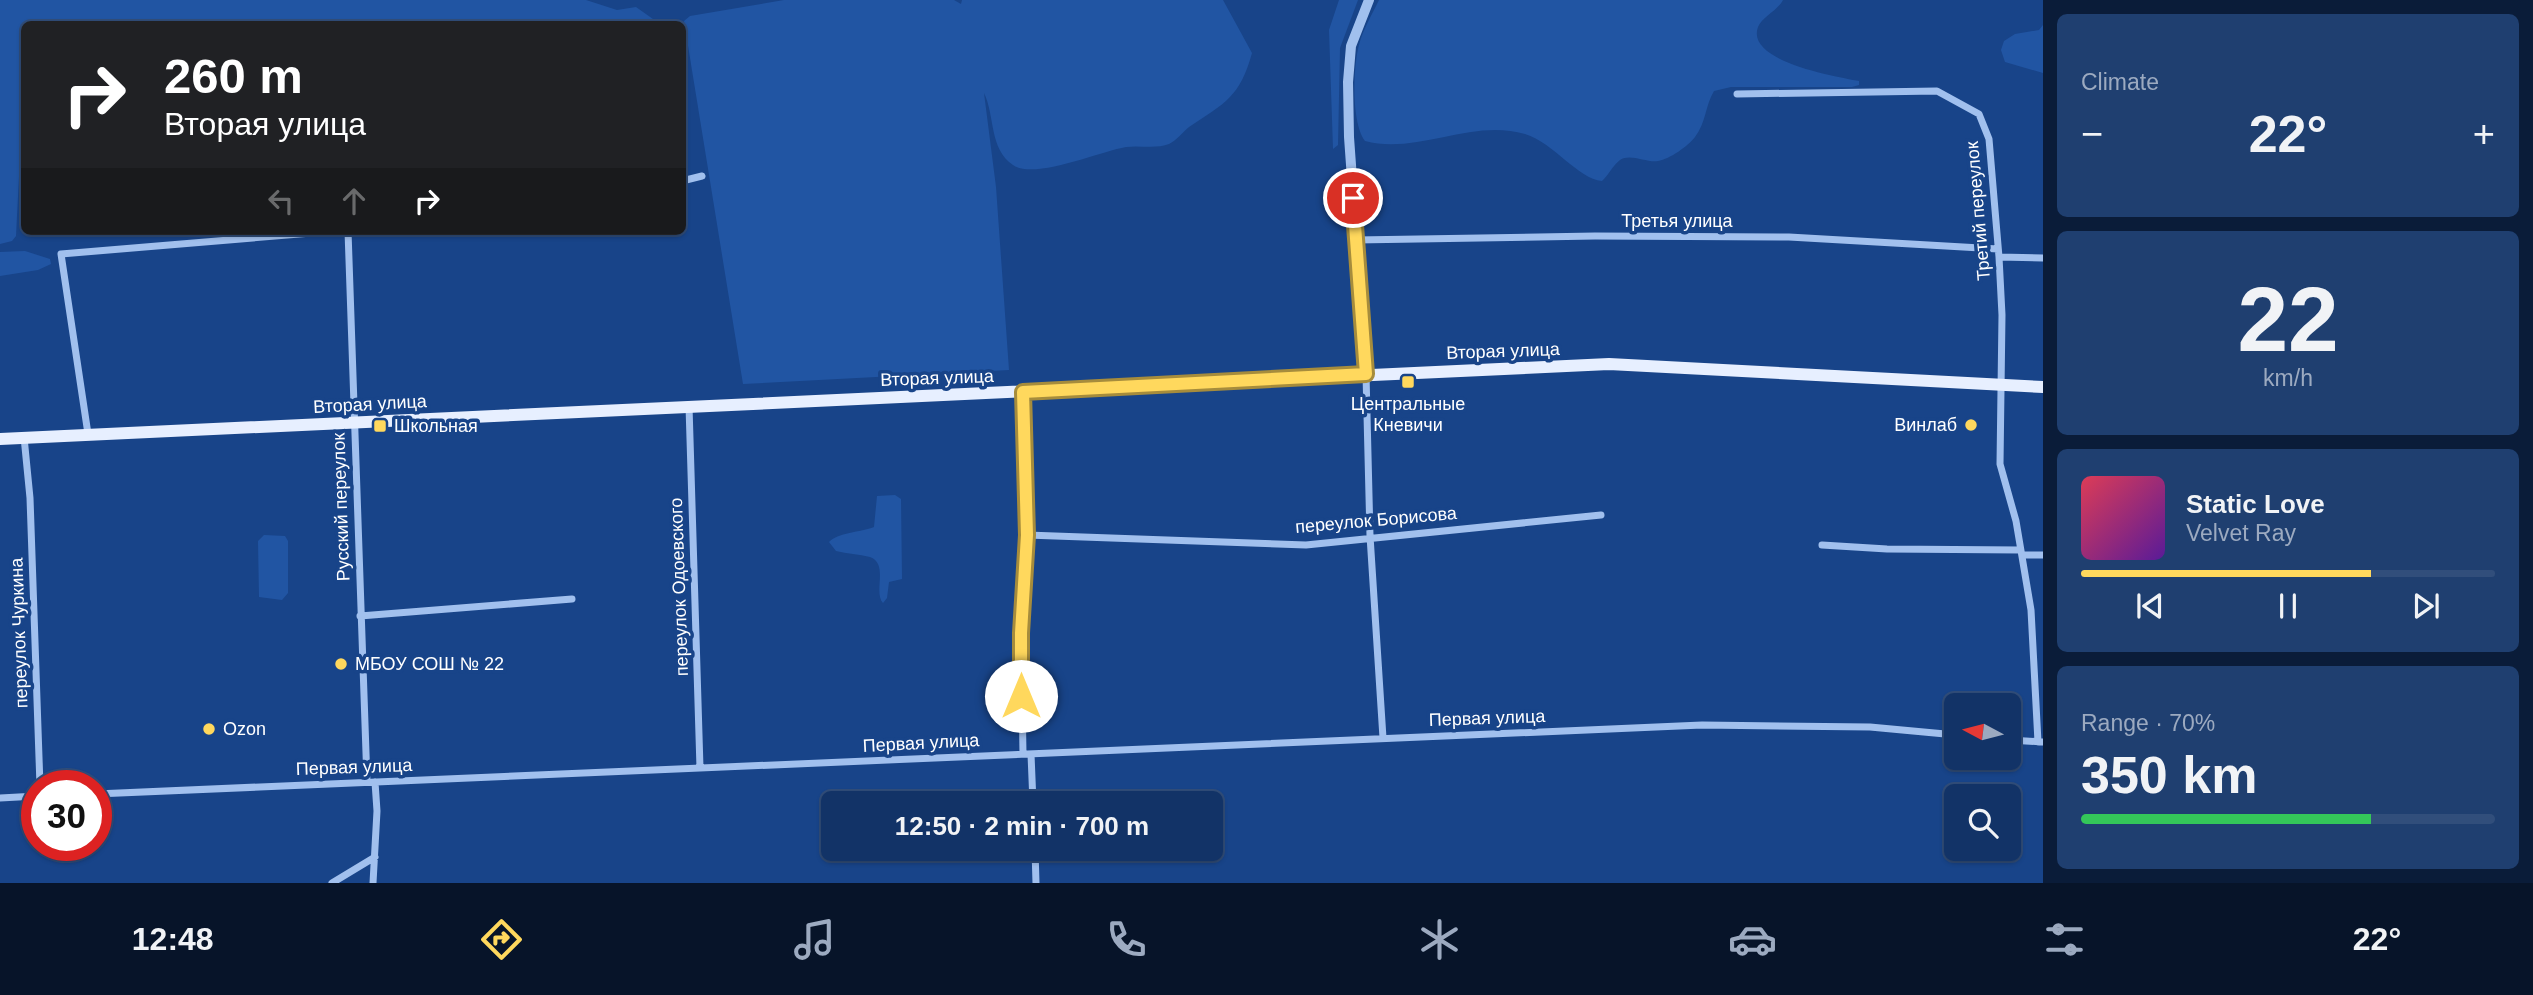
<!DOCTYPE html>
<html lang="en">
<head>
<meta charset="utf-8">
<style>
  body { margin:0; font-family:Helvetica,sans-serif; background:#1f3f70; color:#f1f3f6; height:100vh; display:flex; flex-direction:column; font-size:26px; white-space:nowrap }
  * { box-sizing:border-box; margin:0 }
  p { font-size:23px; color:#9caac0 }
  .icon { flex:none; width:38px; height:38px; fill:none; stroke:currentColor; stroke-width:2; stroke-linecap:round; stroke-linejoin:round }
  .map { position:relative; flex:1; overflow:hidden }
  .sheet { display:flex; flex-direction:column; gap:14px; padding:14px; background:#0a1c39; width:490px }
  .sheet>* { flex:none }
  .guide { position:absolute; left:21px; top:21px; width:665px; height:214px; border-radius:10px; box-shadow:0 2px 5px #0004,0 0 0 2px #314e7b; background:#202124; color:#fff; overflow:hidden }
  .needle { width:46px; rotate:277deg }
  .buttons { position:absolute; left:1944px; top:693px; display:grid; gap:14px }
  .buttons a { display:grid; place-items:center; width:77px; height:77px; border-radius:10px; background:#123367; box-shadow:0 2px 5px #0004,0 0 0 2px #314e7b; font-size:35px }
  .speed { position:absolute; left:21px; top:770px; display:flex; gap:14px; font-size:35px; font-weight:700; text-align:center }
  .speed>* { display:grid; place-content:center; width:91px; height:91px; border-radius:50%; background:#123367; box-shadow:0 2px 5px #0004,0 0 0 2px #314e7b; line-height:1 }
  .speed .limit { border:10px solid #d22; background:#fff; color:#111 }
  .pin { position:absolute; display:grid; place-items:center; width:60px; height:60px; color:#fff; margin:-30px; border:4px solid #fff; border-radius:50%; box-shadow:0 2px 7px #0007 }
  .me { position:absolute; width:77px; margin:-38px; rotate:0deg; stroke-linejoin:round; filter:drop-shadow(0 0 5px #0008) }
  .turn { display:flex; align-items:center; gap:24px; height:147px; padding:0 28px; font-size:32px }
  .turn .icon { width:91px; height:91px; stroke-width:2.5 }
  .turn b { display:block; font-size:49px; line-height:60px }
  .lanes { display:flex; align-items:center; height:66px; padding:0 28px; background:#0003; justify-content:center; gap:35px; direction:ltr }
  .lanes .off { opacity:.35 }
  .big { font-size:52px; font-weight:700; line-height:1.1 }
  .sheet .card { flex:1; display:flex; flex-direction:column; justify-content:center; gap:10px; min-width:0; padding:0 24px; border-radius:10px; background:#1f3f70 }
  .sheet .dial { align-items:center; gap:0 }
  .dial b { font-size:91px; line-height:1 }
  .song { display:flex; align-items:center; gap:21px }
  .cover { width:84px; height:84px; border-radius:10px; background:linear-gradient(135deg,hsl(350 70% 55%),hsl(270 70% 35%)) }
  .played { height:7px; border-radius:4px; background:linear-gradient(90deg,#ffd85d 70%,#314e7b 70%) }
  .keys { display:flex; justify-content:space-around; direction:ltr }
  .heat { display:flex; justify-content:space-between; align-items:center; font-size:38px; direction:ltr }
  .charge { height:10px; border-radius:5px; background:linear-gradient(90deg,#34c759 70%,#314e7b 0) }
  .trip { position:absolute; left:821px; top:791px; width:402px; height:70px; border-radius:10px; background:#123367; box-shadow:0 2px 5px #0004,0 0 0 2px #314e7b; font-weight:700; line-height:70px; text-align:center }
  .menu { display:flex; height:112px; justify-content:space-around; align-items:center; background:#071429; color:#9caac0 }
  .menu .icon { width:49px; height:49px }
  .menu .active { color:#ffd85d }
  .menu b { font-size:32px; color:#f1f3f6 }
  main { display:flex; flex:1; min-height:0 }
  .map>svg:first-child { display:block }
  .green { fill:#2155a3 }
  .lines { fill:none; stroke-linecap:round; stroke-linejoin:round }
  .minor { stroke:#a1c0ee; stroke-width:7 }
  .tertiary { stroke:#a1c0ee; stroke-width:10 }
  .primary { stroke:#e7efff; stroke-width:12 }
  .route-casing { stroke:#a68c3c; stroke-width:18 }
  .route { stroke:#ffd85d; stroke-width:12 }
  .poi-dot { fill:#ffd85d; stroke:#184489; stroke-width:2.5 }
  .labels { text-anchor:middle; stroke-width:7; stroke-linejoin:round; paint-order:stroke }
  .street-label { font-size:18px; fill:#fff; stroke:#184489 }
  .poi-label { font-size:18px; fill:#fff; stroke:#184489; text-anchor:start }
</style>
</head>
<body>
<main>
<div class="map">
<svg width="2043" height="883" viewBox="0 0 2043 883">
  <rect width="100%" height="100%" fill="#184489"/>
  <path class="green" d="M0,0h586l31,10 19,-3 24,17h-636v114l-4,19 -4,79 -4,5 -12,3z
    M784,0h170l7,4 1,-4h261l29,53c-12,44 -27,50 -63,74 -6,5 -13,14 -20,17 -12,5 -31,1 -43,3 -28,5 -92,33 -113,18 -24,-16 -18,-50 -29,-72l12,94 13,183 -266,14 -59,-363 6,-5z
    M1339,0h19l-18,48 -2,97 -5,4 -4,-119z
    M1379,0h404c-5,10 -21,17 -25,27 -13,35 81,50 101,54v4l-7,2h-121l-17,4c-9,15 -8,32 -19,46 -7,9 -25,22 -37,24 -11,2 -28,-8 -38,-1 -7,5 -12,16 -18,21 -24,-2 -48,-38 -77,-47 -53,-16 -108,21 -160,7 -14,-18 -12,-74 -6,-96 4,-16 13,-30 20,-45z
    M2043,25v48l-38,-11 -4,-12 3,-9 11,-7 24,-4z
    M25,251l25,8 1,5 -13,6 -38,6v-24z
    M895,495l6,4 1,80 -13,3 -2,16 -4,5c-10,-11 6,-39 -13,-46 -11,-3 -23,-3 -34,-6l-7,-9c8,-9 32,-10 45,-15l3,-31z
    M264,535l21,1 3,5v52l-6,7 -23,-3 -1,-56z"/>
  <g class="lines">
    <path class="minor" d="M1737,94l200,-3 42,23 10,25 10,118 3,58 -2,149 16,57 15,89 7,132
      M682,181l20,-5
      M348,231l19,551
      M1356,240l239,-4 194,1 209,12
      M1999,257l44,1
      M1366,374l4,162 13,202
      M1023,392l4,143 -6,98 2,121
      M689,406l11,362
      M88,434l-27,-180 275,-23
      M24,437l6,61 10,288
      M1027,535l279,10 295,-30
      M1822,545l65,4 133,1
      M2022,555h21
      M360,616l212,-17
      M2009,740l34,2
      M1031,754l2,49
      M96,794l1606,-69 168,2 86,8
      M0,798l37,-2
      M1035,849l1,34
      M332,883l43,-26
      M373,883l4,-72 -2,-29"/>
    <path class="tertiary" d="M1366,374l-17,-237 -1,-55 3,-36 18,-46"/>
    <path class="primary" d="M0,439l1609,-75 434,23"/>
  </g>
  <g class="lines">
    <g class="route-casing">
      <path id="route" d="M1021,696v-63l6,-98 -4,-143 343,-18 -13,-176"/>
    </g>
    <use href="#route" class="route"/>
  </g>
  <g class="poi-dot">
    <rect x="1401" y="375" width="14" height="14" rx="3.5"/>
    <circle cx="1971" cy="425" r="7"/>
    <rect x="373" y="419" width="14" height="14" rx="3.5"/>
    <circle cx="341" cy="664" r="7"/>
    <circle cx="209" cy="729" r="7"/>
  </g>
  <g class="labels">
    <g class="street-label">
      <text transform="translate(1978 211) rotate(-95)" y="6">Третий переулок</text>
      <text x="1677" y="227">Третья улица</text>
      <text transform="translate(1503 351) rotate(-2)" y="6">Вторая улица</text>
      <text transform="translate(937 378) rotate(-2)" y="6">Вторая улица</text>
      <text transform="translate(370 404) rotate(-3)" y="6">Вторая улица</text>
      <text transform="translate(341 507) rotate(-92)" y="6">Русский переулок</text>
      <text transform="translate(1376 520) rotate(-5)" y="6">переулок Борисова</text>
      <text transform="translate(679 587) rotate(-92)" y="6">переулок Одоевского</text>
      <text transform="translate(19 633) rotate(-92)" y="6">переулок Чуркина</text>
      <text transform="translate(1487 718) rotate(-2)" y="6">Первая улица</text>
      <text transform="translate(921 743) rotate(-3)" y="6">Первая улица</text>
      <text transform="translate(354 767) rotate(-2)" y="6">Первая улица</text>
    </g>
    <g class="poi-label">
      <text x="1408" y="410" text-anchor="middle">Центральные<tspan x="1408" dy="21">Кневичи</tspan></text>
      <text x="1957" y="431" text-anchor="end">Винлаб</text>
      <text x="394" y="432">Школьная</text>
      <text x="355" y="670">МБОУ СОШ № 22</text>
      <text x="223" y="735">Ozon</text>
    </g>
  </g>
</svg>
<div class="buttons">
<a><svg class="needle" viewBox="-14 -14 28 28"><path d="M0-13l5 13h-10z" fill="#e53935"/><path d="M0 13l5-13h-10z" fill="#9caac0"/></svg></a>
<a><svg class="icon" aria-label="search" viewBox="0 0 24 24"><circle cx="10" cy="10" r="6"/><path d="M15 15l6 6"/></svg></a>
</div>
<div class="speed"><div class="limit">30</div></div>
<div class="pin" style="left:1353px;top:198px;background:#d93025"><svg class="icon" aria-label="arrive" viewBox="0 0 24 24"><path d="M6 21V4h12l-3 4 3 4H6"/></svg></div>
<svg class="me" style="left:1021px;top:696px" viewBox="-20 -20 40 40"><circle r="19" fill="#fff"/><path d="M0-13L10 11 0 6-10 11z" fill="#ffd85d"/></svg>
<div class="trip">12:50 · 2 min · 700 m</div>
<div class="guide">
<div class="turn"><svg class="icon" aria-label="right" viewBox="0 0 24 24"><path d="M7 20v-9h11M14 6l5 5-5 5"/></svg><div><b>260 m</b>Вторая улица</div></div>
<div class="lanes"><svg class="icon off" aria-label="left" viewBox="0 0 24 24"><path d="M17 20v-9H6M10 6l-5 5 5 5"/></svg><svg class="icon off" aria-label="ahead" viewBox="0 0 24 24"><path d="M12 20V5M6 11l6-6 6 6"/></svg><svg class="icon" aria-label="right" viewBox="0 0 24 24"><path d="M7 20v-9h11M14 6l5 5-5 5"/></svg></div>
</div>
</div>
<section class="sheet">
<div class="card"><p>Climate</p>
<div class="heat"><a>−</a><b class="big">22°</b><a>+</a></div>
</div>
<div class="card dial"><b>22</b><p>km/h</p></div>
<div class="card">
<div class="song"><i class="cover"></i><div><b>Static Love</b><p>Velvet Ray</p></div></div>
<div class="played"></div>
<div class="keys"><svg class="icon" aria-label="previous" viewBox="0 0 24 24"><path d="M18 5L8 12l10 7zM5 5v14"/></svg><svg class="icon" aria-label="pause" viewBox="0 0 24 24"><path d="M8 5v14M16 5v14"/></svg><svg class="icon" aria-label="next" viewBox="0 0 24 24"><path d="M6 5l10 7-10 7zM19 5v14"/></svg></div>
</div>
<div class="card"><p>Range · 70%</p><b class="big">350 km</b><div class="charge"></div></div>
</section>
</main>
<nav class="menu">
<b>12:48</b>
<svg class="icon active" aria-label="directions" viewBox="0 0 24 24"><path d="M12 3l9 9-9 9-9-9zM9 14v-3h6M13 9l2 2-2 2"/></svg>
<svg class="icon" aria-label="music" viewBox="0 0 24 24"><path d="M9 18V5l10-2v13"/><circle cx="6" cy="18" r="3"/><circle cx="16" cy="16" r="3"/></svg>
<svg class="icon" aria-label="phone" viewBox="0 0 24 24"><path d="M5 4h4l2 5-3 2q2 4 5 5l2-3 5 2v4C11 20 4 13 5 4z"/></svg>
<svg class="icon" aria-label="climate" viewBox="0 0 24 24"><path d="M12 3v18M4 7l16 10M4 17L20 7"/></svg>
<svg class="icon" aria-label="car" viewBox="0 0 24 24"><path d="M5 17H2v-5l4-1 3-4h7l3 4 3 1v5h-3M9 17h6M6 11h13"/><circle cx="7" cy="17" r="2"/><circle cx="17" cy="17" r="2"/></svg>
<svg class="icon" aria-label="filters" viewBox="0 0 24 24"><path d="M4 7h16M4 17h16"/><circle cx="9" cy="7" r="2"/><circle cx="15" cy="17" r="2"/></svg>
<b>22°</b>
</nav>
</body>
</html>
